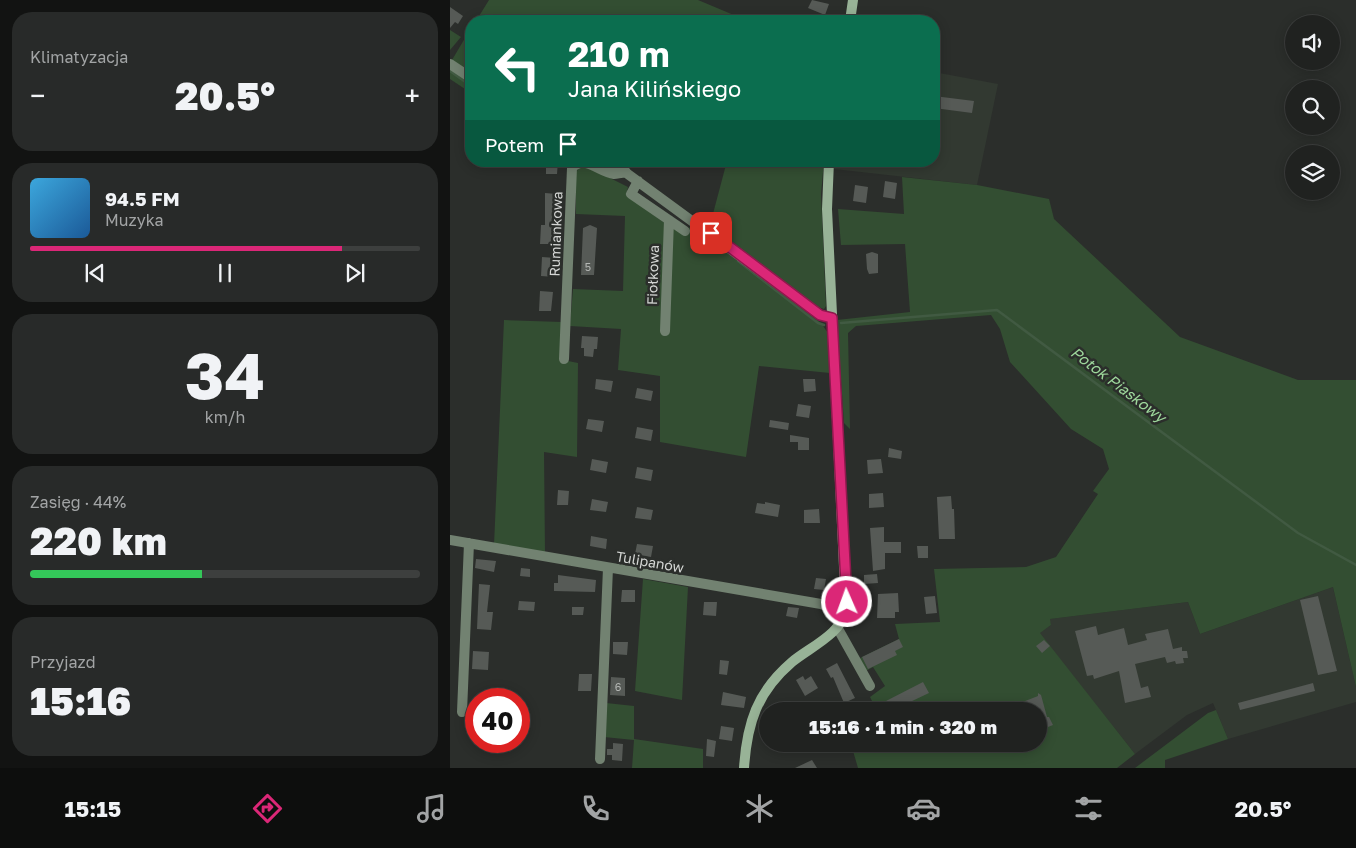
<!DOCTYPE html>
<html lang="pl">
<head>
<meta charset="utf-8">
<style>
  body { margin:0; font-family:"Golos Text",sans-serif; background:#282a29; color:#f1f3f6; height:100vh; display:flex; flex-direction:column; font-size:19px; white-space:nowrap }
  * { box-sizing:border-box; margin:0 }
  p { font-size:16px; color:#a2a4a5 }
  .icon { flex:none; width:28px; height:28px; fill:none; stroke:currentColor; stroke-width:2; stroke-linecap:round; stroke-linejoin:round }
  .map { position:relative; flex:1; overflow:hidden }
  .details { display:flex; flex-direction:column; gap:12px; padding:12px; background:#121312; width:450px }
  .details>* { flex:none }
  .guide { position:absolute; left:15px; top:15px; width:475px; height:152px; border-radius:20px; box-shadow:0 2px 12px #0003,0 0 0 1px #3d3f3e; background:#0b6e4f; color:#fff; overflow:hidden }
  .fabs { position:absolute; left:835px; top:15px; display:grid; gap:10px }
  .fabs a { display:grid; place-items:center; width:55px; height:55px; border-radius:50%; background:#202220; box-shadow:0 2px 12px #0003,0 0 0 1px #3d3f3e; font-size:25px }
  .speed { position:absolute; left:15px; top:688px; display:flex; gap:10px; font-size:25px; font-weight:700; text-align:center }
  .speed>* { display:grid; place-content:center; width:65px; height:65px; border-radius:50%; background:#202220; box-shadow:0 2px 12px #0003,0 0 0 1px #3d3f3e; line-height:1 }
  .speed .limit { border:8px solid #d22; background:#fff; color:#111 }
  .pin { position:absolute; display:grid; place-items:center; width:42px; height:42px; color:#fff; margin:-21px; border-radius:10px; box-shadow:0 2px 8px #0006 }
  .me { position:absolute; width:55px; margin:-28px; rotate:358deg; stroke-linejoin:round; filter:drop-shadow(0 0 4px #0008) }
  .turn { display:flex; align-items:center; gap:18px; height:105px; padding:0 20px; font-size:22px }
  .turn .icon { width:65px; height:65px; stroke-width:2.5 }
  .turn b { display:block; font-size:35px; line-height:42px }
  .then { display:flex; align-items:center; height:48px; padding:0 20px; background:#0003; gap:10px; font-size:19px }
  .big { font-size:38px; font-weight:800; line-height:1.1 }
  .details .tile { flex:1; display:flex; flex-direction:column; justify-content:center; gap:8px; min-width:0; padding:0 18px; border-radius:20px; background:#282a29 }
  .details .dial { align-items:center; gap:0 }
  .dial b { font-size:65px; line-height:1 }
  .song { display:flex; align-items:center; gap:15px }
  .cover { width:60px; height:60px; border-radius:8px; background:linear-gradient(135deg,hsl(200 70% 55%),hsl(210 70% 35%)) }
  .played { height:5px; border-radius:2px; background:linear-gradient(90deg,#db2777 80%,#3d3f3e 80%) }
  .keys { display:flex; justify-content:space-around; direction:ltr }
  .heat { display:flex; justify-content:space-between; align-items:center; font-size:28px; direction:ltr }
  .charge { height:8px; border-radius:4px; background:linear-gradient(90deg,#34c759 44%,#3d3f3e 0) }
  .trip { position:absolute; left:309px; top:702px; width:288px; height:50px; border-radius:25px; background:#202220; box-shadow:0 2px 12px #0003,0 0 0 1px #3d3f3e; font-weight:800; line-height:50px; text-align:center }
  .dock { display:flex; height:80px; justify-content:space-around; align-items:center; background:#0d0e0d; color:#a2a4a5 }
  .dock .icon { width:35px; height:35px }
  .dock .on { color:#db2777 }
  .dock b { font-size:22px; color:#f1f3f6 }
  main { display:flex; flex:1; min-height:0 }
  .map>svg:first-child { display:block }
  .built { fill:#323931 }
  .green { fill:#334e32 }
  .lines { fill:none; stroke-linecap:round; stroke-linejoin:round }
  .stream { stroke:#415a42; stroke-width:2.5 }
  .building { fill:#565a56 }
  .street { stroke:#728271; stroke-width:10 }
  .secondary { stroke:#98b397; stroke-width:10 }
  .route-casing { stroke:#8e194d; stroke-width:12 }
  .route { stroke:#db2777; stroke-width:9 }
  .labels { text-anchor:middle; stroke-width:5; stroke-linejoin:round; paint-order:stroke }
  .number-label { font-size:11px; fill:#b4b7b4 }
  .street-label { font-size:14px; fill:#d4d6d4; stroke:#2b2e2b }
  .water-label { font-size:15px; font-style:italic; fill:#9dd79b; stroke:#2b2e2b }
</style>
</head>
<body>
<main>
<section class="details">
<div class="tile"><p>Klimatyzacja</p>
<div class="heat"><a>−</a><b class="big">20.5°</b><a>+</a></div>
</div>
<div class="tile">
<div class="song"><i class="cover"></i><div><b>94.5 FM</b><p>Muzyka</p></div></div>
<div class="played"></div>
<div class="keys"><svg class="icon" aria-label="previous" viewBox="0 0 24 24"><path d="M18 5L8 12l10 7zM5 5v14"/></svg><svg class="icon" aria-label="pause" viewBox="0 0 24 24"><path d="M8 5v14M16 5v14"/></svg><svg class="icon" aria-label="next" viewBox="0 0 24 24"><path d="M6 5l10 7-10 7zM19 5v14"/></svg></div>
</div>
<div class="tile dial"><b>34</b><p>km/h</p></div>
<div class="tile"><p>Zasięg · 44%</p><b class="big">220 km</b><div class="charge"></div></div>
<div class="tile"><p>Przyjazd</p><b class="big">15:16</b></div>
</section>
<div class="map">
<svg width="906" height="768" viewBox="0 0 906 768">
  <rect width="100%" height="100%" fill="#2b2e2b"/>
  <path class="built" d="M484,72l64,12 -21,101 -143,-16 1,-8h99z
    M883,587l23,100v15l-128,37 -15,-36 -26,12 -52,39 -96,-121 12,-8 -2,-6 139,-17 12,32z"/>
  <path class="green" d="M39,0h209l50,21h-272z
    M21,28v44l-19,-12z
    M0,30l11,7 -11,13z
    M0,65l21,15v13l-21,-14z
    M277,161h97l-3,33 5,112 -2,3 -9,-3 -105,-81z
    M130,167l10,1 38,19 -2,8 47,34h4l8,5 7,-10 129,99 7,10 2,40 -71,-7 -13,91 -86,-15v-66l-42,-6 3,-41 -51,-3 -2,35 10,2 -1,94 -33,-5 1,101 -51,-8 10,-225 58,2 8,3 3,-36 50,2 2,-75 -49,-2v-42z
    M452,177l75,8 72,14 5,20 126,118 118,43h58v307l-23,-100 -133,47 -12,-32 -138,17 1,6 -11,8 95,121 -18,14h-259l-7,-24h187v-33h-161l-7,-14 15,-11 -12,-19 -7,4 -6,-13 39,-19 -4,-15 45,-2 -6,-53 92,-2 30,-10 42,-63 -5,-3 16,-22 -6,-20 -32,-20 -61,-67 -10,-33 -9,-14 -135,11 -8,7 2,96 -6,-6 -7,-103 73,-8 -5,-68 -64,1 -3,-36 66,5z
    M193,579l45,8 -6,113 -47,-9z
    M156,703l28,3v33l69,10v19h-71l2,-28 -30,-3z
    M766,710l12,29 -63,21v8h-30l73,-55z"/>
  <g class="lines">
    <path class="stream" d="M0,71l21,15
      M150,161l6,4
      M288,261l80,62 6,2
      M391,323l156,-13 301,223 58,32"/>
  </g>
  <path class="building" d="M362,0l17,4 -4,11 -17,-7z
    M0,7l13,9 -5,8 -3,-2 -5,6z
    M484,96l40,5 -2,12 -38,-5z
    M96,161h12l-1,13h-11z
    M435,181l12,2 -2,16 -12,-2z
    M405,185l13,2 -2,16 -13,-2z
    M95,193l12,1 -2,50h-15l1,-19h4z
    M140,225l7,3 -3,47h-13l2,-47z
    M422,252l6,2v19l-9,1 -2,-5 -1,-15z
    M92,257l14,1 -1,19 -14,-1z
    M90,291l13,1 -2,19h-12z
    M132,336l16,1 -1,12h-3l-1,8 -9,-1v-8h-3z
    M146,379l17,2 -2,11 -16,-3z
    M353,379h12l1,12 -12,1z
    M187,388l16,3 -2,10 -16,-3z
    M348,404l13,2 -2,12 -13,-2z
    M138,419l16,2 -2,11 -16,-3z
    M320,420l19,3 -1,7 -19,-3z
    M187,427l16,3 -2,11 -16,-3z
    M340,435l19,3v12h-11v-8h-8z
    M439,448l13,3 -1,8 -13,-2z
    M142,459l16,3 -2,11 -16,-3z
    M431,459l2,14 -15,1 -1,-14z
    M187,467l16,3 -2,11 -16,-3z
    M108,490l11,1 -1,14h-11z
    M433,493l1,14 -15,1v-14z
    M501,496l1,13h2l1,30h-16l-2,-42z
    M142,499l16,3 -2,10 -16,-2z
    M315,502l15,3 -2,12 -23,-4 2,-10 8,1z
    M187,507l16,3 -2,10 -16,-2z
    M369,509l1,14h-16v-13z
    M434,527v15h17v11h-16v16l-12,2 -3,-43z
    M141,536l16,3 -1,10 -16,-3z
    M187,544l16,2 -2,11 -16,-3z
    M467,546h11v12h-10z
    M26,559l20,2 -2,11 -19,-4z
    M71,568l9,1v8l-10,-1z
    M427,574l1,9 -14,1v-9z
    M108,575l38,5 -1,12 -41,-1v-8h4z
    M366,578l10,1 -2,11 -10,-1z
    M29,584l11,1 -3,27h6l-2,18 -14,-1z
    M172,590h13v12h-14z
    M448,593l1,19h-4v6h-18l1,-24z
    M485,596l2,17 -11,1 -2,-17z
    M868,596l19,75 -19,4 -18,-75z
    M69,601l16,1 -1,9 -16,-1z
    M254,602h13l-1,14 -13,-1z
    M122,607h12l-1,8h-11z
    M338,607l11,1 -2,10 -11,-2z
    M646,626l2,9 26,-7 4,17 19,-5 -2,-6 23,-5 5,20 9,-2v4h5l1,7h-5l1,5 -8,1 -1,-3 -8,2 -2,-6 -30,7 6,24 7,-2 3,11 -26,6 -6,-32 -25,8 -1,-4 -6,1 -12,-45z
    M449,639l4,8 -8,4 2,4 -29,14 -6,-12z
    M594,640l6,6 -8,7 -6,-7z
    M163,642h15l-1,13 -14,-1z
    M23,651l16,1 -1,18 -16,-1z
    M270,660l9,1 -2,14 -8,-1z
    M387,663l18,35 -11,5 -11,-26 -2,1 -5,-9z
    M129,674h13l-1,17h-13z
    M353,676l2,4 6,-4 7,12 -13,8 -9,-16z
    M161,677l14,1v18l-15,-1z
    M473,682l6,11 -38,18 -5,-10z
    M863,683l2,8 -75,19 -2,-7z
    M273,692l23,5 -2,11 -23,-3z
    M588,693l3,2 6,22h2l4,8 -15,6v-20h-14l-4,-8 18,-7z
    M271,726l13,2 -2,13 -13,-2z
    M257,739l9,2 -2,16 -8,-1z
    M163,743l10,1 -1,17 -10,-1v-5h-5v-6h6z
    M362,760l5,8h-22z"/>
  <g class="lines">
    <path class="street" d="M0,64l21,14
      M160,161l210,154 12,3
      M188,181l-7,13 54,37
      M215,331l4,-111
      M114,359l8,-191c12,-14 27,4 42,6 3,0 8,-1 12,-2
      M0,540l371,64 24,9
      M387,627l33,59
      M12,712l7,-169
      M150,759l8,-191"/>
    <path class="secondary" d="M400,21l3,-21
      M294,768c3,-45 13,-76 48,-106 18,-15 50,-28 54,-53l-19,-400 2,-48"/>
  </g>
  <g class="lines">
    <g class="route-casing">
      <path id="route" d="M261,233l109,82 12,3 15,284"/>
    </g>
    <use href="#route" class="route"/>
  </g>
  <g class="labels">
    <g class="number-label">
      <text x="138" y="271">5</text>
      <text x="168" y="691">6</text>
    </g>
    <g class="street-label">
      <text transform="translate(106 234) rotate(-88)" y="5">Rumiankowa</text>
      <text transform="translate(203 275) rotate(-88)" y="5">Fiołkowa</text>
      <text transform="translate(200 562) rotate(10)" y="5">Tulipanów</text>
    </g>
    <g class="water-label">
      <text transform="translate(668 385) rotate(37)" y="5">Potok Piaskowy</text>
    </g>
  </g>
</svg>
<div class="fabs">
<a><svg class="icon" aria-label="sound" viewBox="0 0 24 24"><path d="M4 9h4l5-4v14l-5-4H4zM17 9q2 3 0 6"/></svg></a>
<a><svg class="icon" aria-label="search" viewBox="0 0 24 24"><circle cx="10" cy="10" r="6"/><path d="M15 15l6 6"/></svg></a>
<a><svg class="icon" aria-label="layers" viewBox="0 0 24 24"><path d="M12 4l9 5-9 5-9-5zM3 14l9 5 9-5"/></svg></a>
</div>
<div class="speed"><div class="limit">40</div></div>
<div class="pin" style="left:261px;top:233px;background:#d93025"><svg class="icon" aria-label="arrive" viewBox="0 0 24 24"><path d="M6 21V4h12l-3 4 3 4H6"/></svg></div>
<svg class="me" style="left:397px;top:602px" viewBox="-20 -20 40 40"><circle r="17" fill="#db2777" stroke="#fff" stroke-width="3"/><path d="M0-11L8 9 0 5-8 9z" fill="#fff"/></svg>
<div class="trip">15:16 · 1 min · 320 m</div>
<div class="guide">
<div class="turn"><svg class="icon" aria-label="left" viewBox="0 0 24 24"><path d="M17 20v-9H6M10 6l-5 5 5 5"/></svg><div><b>210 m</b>Jana Kilińskiego</div></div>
<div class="then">Potem<svg class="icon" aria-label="arrive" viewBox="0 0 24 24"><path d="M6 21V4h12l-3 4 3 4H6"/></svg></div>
</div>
</div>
</main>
<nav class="dock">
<b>15:15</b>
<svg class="icon on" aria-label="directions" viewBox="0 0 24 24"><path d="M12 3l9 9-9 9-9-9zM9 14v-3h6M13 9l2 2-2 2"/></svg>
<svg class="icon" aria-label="music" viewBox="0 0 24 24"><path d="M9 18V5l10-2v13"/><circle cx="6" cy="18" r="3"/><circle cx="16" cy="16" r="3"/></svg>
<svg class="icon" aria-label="phone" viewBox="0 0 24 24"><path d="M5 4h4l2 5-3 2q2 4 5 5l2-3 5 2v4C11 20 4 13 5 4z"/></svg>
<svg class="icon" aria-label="climate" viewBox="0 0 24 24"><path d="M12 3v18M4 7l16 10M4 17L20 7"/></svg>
<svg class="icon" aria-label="car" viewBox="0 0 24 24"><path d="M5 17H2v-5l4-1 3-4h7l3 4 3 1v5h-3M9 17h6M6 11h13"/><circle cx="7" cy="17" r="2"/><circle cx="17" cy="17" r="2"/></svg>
<svg class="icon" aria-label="filters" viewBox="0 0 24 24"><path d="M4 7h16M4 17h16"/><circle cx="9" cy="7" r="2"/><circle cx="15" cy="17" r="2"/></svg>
<b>20.5°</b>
</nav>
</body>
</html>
